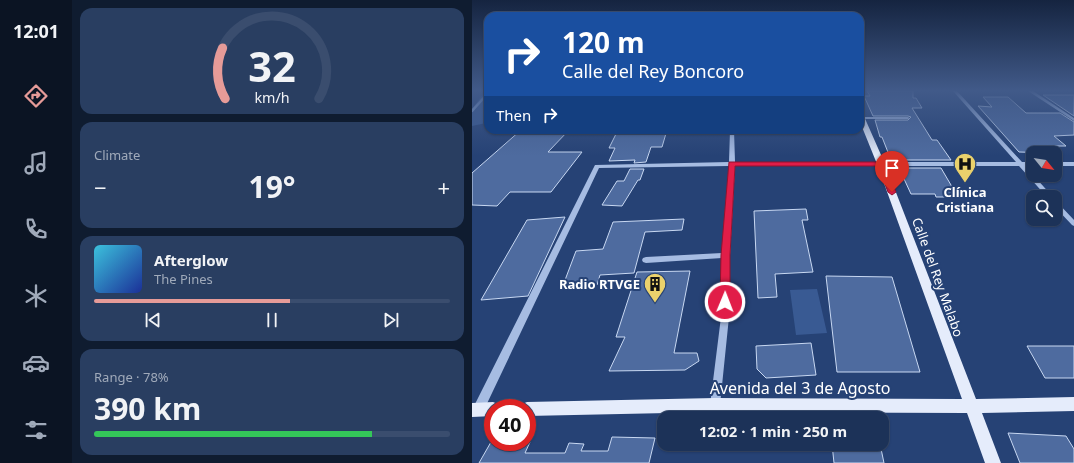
<!DOCTYPE html>
<html lang="en">
<head>
<meta charset="utf-8">
<style>
  body { margin:0; font-family:"Noto Sans",sans-serif; background:#293e61; color:#f1f3f6; height:100vh; display:flex; flex-direction:column; font-size:15px; white-space:nowrap }
  * { box-sizing:border-box; margin:0 }
  p { font-size:13px; color:#a0aaba }
  .icon { flex:none; width:22px; height:22px; fill:none; stroke:currentColor; stroke-width:2; stroke-linecap:round; stroke-linejoin:round }
  .map { position:relative; flex:1; overflow:hidden }
  .details { display:flex; flex-direction:column; gap:8px; padding:8px; background:#0f1c30; width:400px }
  .details>* { flex:none }
  .top-card { position:absolute; left:12px; top:12px; width:380px; height:122px; border-radius:12px; box-shadow:0 1px 3px #0004,0 0 0 1px #3a4d6e; background:#1a4fa0; color:#fff; overflow:hidden }
  .needle { width:26px; rotate:120deg }
  .fabs { position:absolute; left:554px; top:146px; display:grid; gap:8px }
  .fabs a { display:grid; place-items:center; width:36px; height:36px; border-radius:8px; background:#1c3258; box-shadow:0 1px 3px #0004,0 0 0 1px #3a4d6e; font-size:20px }
  .speed { position:absolute; left:12px; top:399px; display:flex; gap:8px; font-size:20px; font-weight:700; text-align:center }
  .speed>* { display:grid; place-content:center; width:52px; height:52px; border-radius:50%; background:#1c3258; box-shadow:0 1px 3px #0004,0 0 0 1px #3a4d6e; line-height:1 }
  .speed .limit { border:6px solid #d22; background:#fff; color:#111 }
  .pin { position:absolute; display:grid; place-items:center; width:34px; height:34px; color:#fff; margin:-41px -17px; border-radius:50% 50% 50% 0; rotate:-45deg; box-shadow:0 0 4px #0007 }
  .pin .icon { rotate:45deg }
  .me { position:absolute; width:44px; margin:-22px; rotate:1deg; stroke-linejoin:round; filter:drop-shadow(0 0 3px #0008) }
  .turn { display:flex; align-items:center; gap:14px; height:84px; padding:0 12px; font-size:18px }
  .turn .icon { width:52px; height:52px; stroke-width:2.5 }
  .turn b { display:block; font-size:28px; line-height:34px }
  .then { display:flex; align-items:center; height:38px; padding:0 12px; background:#0003; gap:8px; font-size:15px }
  .big { font-size:30px; font-weight:700; line-height:1.1 }
  .details .card { flex:1; display:flex; flex-direction:column; justify-content:center; gap:6px; min-width:0; padding:0 14px; border-radius:12px; background:#293e61 }
  .details .dial { align-items:center; gap:0 }
  .dial svg { height:104px; overflow:visible; fill:none; stroke:#3a4d6e; stroke-width:7; stroke-linecap:round; text-anchor:middle }
  .dial text { fill:#f1f3f6; stroke:none }
  .song { display:flex; align-items:center; gap:12px }
  .cover { width:48px; height:48px; border-radius:6px; background:linear-gradient(135deg,hsl(190 70% 55%),hsl(230 70% 35%)) }
  .played { height:4px; border-radius:2px; background:linear-gradient(90deg,#e69b98 55%,#3a4d6e 55%) }
  .keys { display:flex; justify-content:space-around; direction:ltr }
  .heat { display:flex; justify-content:space-between; align-items:center; font-size:22px; direction:ltr }
  .charge { height:6px; border-radius:3px; background:linear-gradient(90deg,#34c759 78%,#3a4d6e 0) }
  .trip { position:absolute; left:185px; top:411px; width:232px; height:40px; border-radius:12px; background:#1c3258; box-shadow:0 1px 3px #0004,0 0 0 1px #3a4d6e; font-weight:700; line-height:40px; text-align:center }
  main { display:flex; flex:1; min-height:0 }
  .dock { display:flex; flex-direction:column; width:72px; justify-content:space-around; align-items:center; background:#0b1423; color:#a0aaba }
  .dock .icon { width:28px; height:28px }
  .dock .selected { color:#e69b98 }
  .dock b { font-size:18px; color:#f1f3f6 }
  .map>svg:first-child { display:block }
  .green { fill:#395a93 }
  .lines { fill:none; stroke-linecap:round; stroke-linejoin:round }
  .stream { stroke:#9bb6e2; stroke-width:2.5 }
  .building { fill:#4e6b9f; stroke:#c8d8f2 }
  .minor { fill:#a6bce2; fill-rule:evenodd }
  .major { fill:#e5ecfb; fill-rule:evenodd }
  .route { fill:#e11d48; stroke:#92132f }
  .labels { text-anchor:middle; stroke-width:4; stroke-linejoin:round; paint-order:stroke }
  .poi-label { font-size:13px; font-weight:bold; fill:#fff; stroke:#264275 }
  .street-label { font-size:13px; fill:#fff; stroke:#264275 }
  .near-street-label { font-size:16px; fill:#fff; stroke:#264275 }
</style>
</head>
<body>
<main>
<nav class="dock">
<b>12:01</b>
<svg class="icon selected" aria-label="directions" viewBox="0 0 24 24"><path d="M12 3l9 9-9 9-9-9zM9 14v-3h6M13 9l2 2-2 2"/></svg>
<svg class="icon" aria-label="music" viewBox="0 0 24 24"><path d="M9 18V5l10-2v13"/><circle cx="6" cy="18" r="3"/><circle cx="16" cy="16" r="3"/></svg>
<svg class="icon" aria-label="phone" viewBox="0 0 24 24"><path d="M5 4h4l2 5-3 2q2 4 5 5l2-3 5 2v4C11 20 4 13 5 4z"/></svg>
<svg class="icon" aria-label="climate" viewBox="0 0 24 24"><path d="M12 3v18M4 7l16 10M4 17L20 7"/></svg>
<svg class="icon" aria-label="car" viewBox="0 0 24 24"><path d="M5 17H2v-5l4-1 3-4h7l3 4 3 1v5h-3M9 17h6M6 11h13"/><circle cx="7" cy="17" r="2"/><circle cx="17" cy="17" r="2"/></svg>
<svg class="icon" aria-label="filters" viewBox="0 0 24 24"><path d="M4 7h16M4 17h16"/><circle cx="9" cy="7" r="2"/><circle cx="15" cy="17" r="2"/></svg>
</nav>
<section class="details">
<div class="card dial"><svg viewBox="0 0 100 80">
<path d="M14 69A42 42 0 1 1 86 69"/>
<path d="M14 69A42 42 0 0 1 12 30" stroke="#e69b98"/>
<text x="50" y="56" font-size="32" font-weight="700">32</text>
<text x="50" y="72" font-size="11">km/h</text>
</svg></div>
<div class="card"><p>Climate</p>
<div class="heat"><a>−</a><b class="big">19°</b><a>+</a></div>
</div>
<div class="card">
<div class="song"><i class="cover"></i><div><b>Afterglow</b><p>The Pines</p></div></div>
<div class="played"></div>
<div class="keys"><svg class="icon" aria-label="previous" viewBox="0 0 24 24"><path d="M18 5L8 12l10 7zM5 5v14"/></svg><svg class="icon" aria-label="pause" viewBox="0 0 24 24"><path d="M8 5v14M16 5v14"/></svg><svg class="icon" aria-label="next" viewBox="0 0 24 24"><path d="M6 5l10 7-10 7zM19 5v14"/></svg></div>
</div>
<div class="card"><p>Range · 78%</p><b class="big">390 km</b><div class="charge"></div></div>
</section>
<div class="map">
<svg width="602" height="463" viewBox="0 0 602 463">
  <rect width="100%" height="100%" fill="#264275"/>
  <path class="green" d="M13,91h3v29l-2,3 -14,3v-17z
    M345,289l10,44 -31,2 -6,-45z"/>
  <g class="lines">
    <path class="stream" d="M0,111l16,-18"/>
  </g>
  <path class="building" d="M395,91h46v7h3l6,10h-10l20,32h5l14,20h-60l-9,-23h-2l-5,-17h33l3,-3 -3,-1h-35l-9,-20h6z
    M571,95h31v21l-3,-2z
    M511,97h25l18,16h34l14,9v13l-20,1 12,10h-12l7,7h-3l3,3 -6,-1v-2l-36,-1 -41,-46 14,1z
    M49,130h48l-21,22h34l-31,40h-41l-13,14 -25,-1v-32z
    M146,130h49l-5,17h-11l-5,15 -12,1 1,-3 -26,1 6,-13h-6z
    M427,168h42l17,29h-22l-1,-3h-24z
    M158,169h14l-4,11h-2l-16,26 -20,-1 15,-24h7z
    M334,209l2,11h-6l11,52 -38,2 2,23 -19,1 -4,-87z
    M93,217l-37,79 -47,4 46,-80z
    M212,219l-2,11 -37,2 -11,41 -34,2 -3,10 -35,3 14,-37 27,-2 10,-27z
    M218,271l-16,82h23l2,8 -14,9 -76,1 16,-34h-9l21,-65z
    M354,276l66,1 28,95h-83z
    M339,343l5,32 -50,3 -9,-9 -1,-23z
    M555,346h47v32h-29z
    M536,433l58,3 8,13v14h-54z
    M140,437l43,1 -6,25h-170l12,-21h39l-5,11h40l4,-10 15,1 -3,7h27z
    M360,444h48l4,19h-50z"/>
  <g class="lines">
    <path class="minor" d="M481,91h4l65,71h11v4h-8l28,31h-6l-28,-31h-284l-5,89 -1,62 -9,88 -1,4 -4,1 -4,-1 -1,-4 11,-88 1,-59 -76,5 -3,-1 -1,-2 1,-2 3,-1 76,-4 7,-87 -130,2 -117,246 -4,1 -4,-1 -1,-4 1,-4 121,-241 134,-3 1,-32h4l1,32h281z
      M556,91h5l41,27v3z
      M388,117h48l2,1 -2,1h-47z
      M583,162h19v4h-19z
      M583,201l2,1 17,18v6l-2,-1 -17,-18z"/>
    <path class="major" d="M388,112l3,2 22,50 91,235 98,-2v14l-92,2 19,50h-16l-18,-50 -252,-1 -188,4v-8h-7l2,-4 5,-2 188,-4 247,1 -85,-235 -17,-42z
      M21,402l5,2 2,4h-7v8l-21,1v-14z"/>
  </g>
  <linearGradient id="sky" x2="0" y2="1"><stop stop-color="#152440"/><stop offset="0.58" stop-color="#415a89"/><stop offset="1" stop-color="#415a89" stop-opacity="0"/></linearGradient>
  <rect width="602" height="156" fill="url(#sky)"/>
  <path class="route" d="M257,162h152l4,2 11,28 -4,3 -4,-3 -10,-26h-143l-5,89v47l-1,3 -4,1 -4,-1 -1,-3 1,-47z"/>
  <defs>
    <g id="hospital-pin" transform="scale(1.15)"><path d="M0 17L-7.5 6A9.5 9.5 0 1 1 7.5 6Z" fill="#ead16c" stroke="#264275"/><path d="M-5-5h3v3.5h4V-5h3V5h-3V1.5h-4V5h-3Z" fill="#111"/></g>
    <g id="building-pin" transform="scale(1.15)"><path d="M0 17L-7.5 6A9.5 9.5 0 1 1 7.5 6Z" fill="#ead16c" stroke="#264275"/><path d="M-4-6H4V6H1V3H-1V6H-4ZM-2.5-4.3h1.7v1.8h-1.7ZM.8-4.3h1.7v1.8H.8ZM-2.5-1h1.7V.8h-1.7ZM.8-1h1.7V.8H.8Z" fill="#111"/></g>
  </defs>
  <g fill-rule="evenodd">
    <use href="#hospital-pin" x="493" y="164"/>
    <use href="#building-pin" x="183" y="284"/>
  </g>
  <g class="labels">
    <g class="poi-label">
      <text x="493" y="197">Clínica<tspan x="493" dy="15">Cristiana</tspan></text>
      <text x="168" y="289" text-anchor="end">Radio RTVGE</text>
    </g>
    <g class="street-label">
      <text transform="translate(466 277) rotate(70)" y="5">Calle del Rey Malabo</text>
    </g>
    <g class="near-street-label">
      <text x="328" y="394">Avenida del 3 de Agosto</text>
    </g>
  </g>
</svg>
<div class="fabs">
<a><svg class="needle" viewBox="-14 -14 28 28"><path d="M0-13l5 13h-10z" fill="#e53935"/><path d="M0 13l5-13h-10z" fill="#a0aaba"/></svg></a>
<a><svg class="icon" aria-label="search" viewBox="0 0 24 24"><circle cx="10" cy="10" r="6"/><path d="M15 15l6 6"/></svg></a>
</div>
<div class="speed"><div class="limit">40</div></div>
<div class="pin" style="left:420px;top:192px;background:#d93025"><svg class="icon" aria-label="arrive" viewBox="0 0 24 24"><path d="M6 21V4h12l-3 4 3 4H6"/></svg></div>
<svg class="me" style="left:253px;top:302px" viewBox="-20 -20 40 40"><circle r="17" fill="#e11d48" stroke="#fff" stroke-width="3"/><path d="M0-11L8 9 0 5-8 9z" fill="#fff"/></svg>
<div class="trip">12:02 · 1 min · 250 m</div>
<div class="top-card">
<div class="turn"><svg class="icon" aria-label="right" viewBox="0 0 24 24"><path d="M7 20v-9h11M14 6l5 5-5 5"/></svg><div><b>120 m</b>Calle del Rey Boncoro</div></div>
<div class="then">Then<svg class="icon" aria-label="right" viewBox="0 0 24 24"><path d="M7 20v-9h11M14 6l5 5-5 5"/></svg></div>
</div>
</div>
</main>
</body>
</html>
